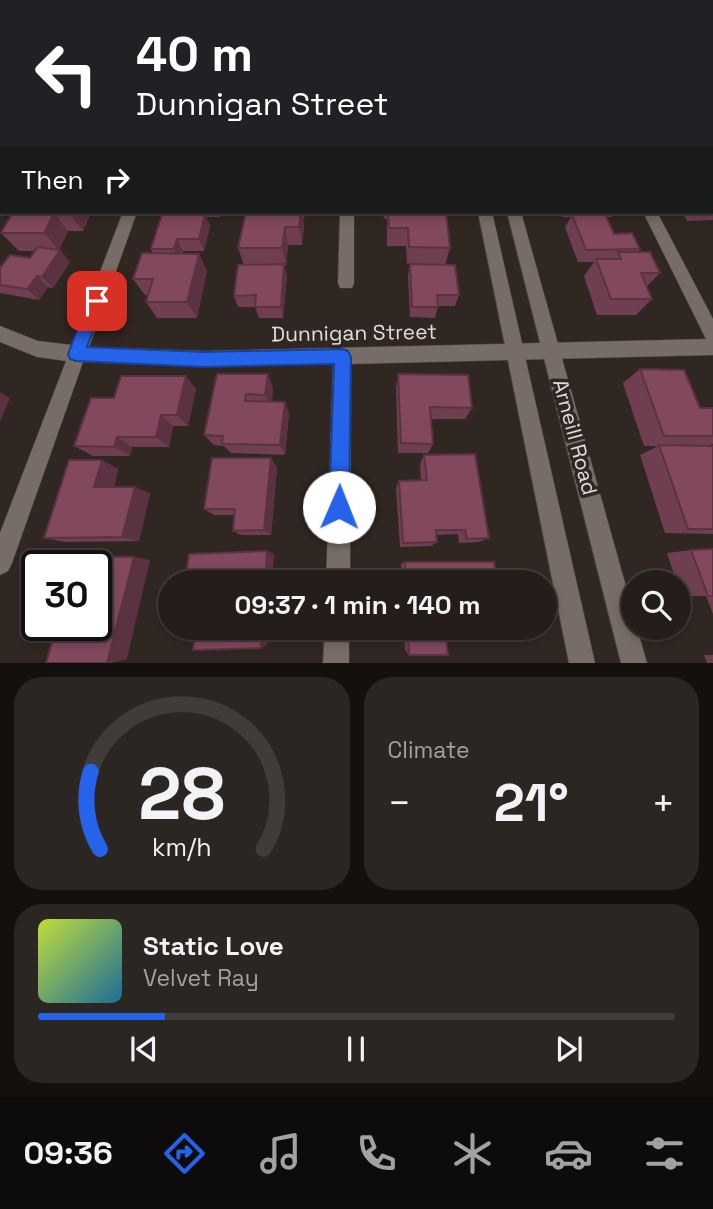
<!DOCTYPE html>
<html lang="en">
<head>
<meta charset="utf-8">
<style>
  body { margin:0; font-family:"Space Grotesk",sans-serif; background:#2c2623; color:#f1f3f6; height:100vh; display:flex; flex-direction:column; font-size:26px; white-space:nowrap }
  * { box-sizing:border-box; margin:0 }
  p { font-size:23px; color:#a3a2a2 }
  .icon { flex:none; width:38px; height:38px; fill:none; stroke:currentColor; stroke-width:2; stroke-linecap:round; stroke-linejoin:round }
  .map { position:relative; height:663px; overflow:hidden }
  .panel { display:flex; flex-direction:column; gap:14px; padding:14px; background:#14100e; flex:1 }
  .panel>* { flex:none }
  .hud { position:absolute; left:0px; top:0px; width:714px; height:214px; box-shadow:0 4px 10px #0003,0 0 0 2px #413b39; background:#202124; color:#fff; overflow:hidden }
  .controls { position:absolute; left:621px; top:570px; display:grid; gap:14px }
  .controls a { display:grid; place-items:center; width:70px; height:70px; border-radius:50%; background:#241d1a; box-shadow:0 4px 10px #0003,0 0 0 2px #413b39; font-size:35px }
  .speed { position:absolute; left:21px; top:550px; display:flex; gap:14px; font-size:35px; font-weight:700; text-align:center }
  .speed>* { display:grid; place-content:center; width:91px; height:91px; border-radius:50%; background:#241d1a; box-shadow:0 4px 10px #0003,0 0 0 2px #413b39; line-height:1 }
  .speed .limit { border:4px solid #111; border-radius:10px; background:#fff; color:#111 }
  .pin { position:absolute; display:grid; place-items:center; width:60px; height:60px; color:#fff; margin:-30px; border-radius:14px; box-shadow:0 4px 10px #0006 }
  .me { position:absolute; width:77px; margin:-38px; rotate:1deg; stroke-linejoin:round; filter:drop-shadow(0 0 5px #0008) }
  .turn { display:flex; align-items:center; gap:24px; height:147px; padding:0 21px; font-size:32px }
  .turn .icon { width:91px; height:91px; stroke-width:2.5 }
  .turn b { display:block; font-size:49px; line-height:60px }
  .then { display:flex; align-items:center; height:66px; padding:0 21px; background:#0003; gap:14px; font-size:26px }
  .big { font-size:52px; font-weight:800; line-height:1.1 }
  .panel .widget { flex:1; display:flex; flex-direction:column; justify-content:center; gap:10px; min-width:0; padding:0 24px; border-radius:28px; background:#2c2623 }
  .panel .dial { align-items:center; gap:0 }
  .dial svg { height:182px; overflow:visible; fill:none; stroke:#413b39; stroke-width:7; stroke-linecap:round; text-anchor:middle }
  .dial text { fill:#f1f3f6; stroke:none }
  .song { display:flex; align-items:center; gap:21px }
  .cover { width:84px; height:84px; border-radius:10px; background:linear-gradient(135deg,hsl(70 70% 55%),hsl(200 70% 35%)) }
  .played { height:7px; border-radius:4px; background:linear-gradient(90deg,#2563eb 20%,#413b39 20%) }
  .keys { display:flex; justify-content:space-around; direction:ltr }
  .heat { display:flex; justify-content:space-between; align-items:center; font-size:38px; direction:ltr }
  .panel .tiles { flex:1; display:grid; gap:14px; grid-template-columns:1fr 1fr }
  .widget:last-child { grid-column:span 2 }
  .trip { position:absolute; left:158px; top:570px; width:399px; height:70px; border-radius:35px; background:#241d1a; box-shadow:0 4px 10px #0003,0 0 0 2px #413b39; font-weight:800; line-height:70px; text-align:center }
  .tabs { display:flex; height:112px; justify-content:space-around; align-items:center; background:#0e0c0a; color:#a3a2a2 }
  .tabs .icon { width:49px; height:49px }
  .tabs .active { color:#2563eb }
  .tabs b { font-size:32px; color:#f1f3f6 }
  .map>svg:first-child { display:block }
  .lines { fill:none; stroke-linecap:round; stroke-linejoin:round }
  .minor-casing { stroke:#4d4540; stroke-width:1 }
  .secondary-casing { stroke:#4d4540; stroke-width:1 }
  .minor { fill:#776c66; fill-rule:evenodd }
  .secondary { fill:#776c66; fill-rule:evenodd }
  .wall { fill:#703e51 }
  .shaded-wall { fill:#5b3242 }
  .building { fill:#82485e; stroke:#5b3242; stroke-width:2 }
  .route { fill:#2563eb; stroke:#184099; stroke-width:2 }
  .labels { text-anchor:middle; stroke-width:7; stroke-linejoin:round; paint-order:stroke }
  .street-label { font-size:21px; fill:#e2dbd8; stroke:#302722 }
</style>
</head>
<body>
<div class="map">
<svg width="713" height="663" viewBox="0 0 713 663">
  <rect width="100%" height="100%" fill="#302722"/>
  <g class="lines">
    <g class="minor-casing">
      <path id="minor" d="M63,0h10l-11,2z
        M537,0h10l1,2h-10z
        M0,3l2,1v6l-2,-1z
        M712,35h1v6h-1z
        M0,92h2l-2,9z
        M712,158h1v8h-1z
        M123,212h14l-48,135 115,4 502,-12 -63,-127h14l56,107v36l-362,9 -1,219h-24l7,-219 -129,3 -121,-5 -71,201 -4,8 -8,4v-42l66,-172 -29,-4 -37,-15v-16l38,15 34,4z
        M340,212h14v71l-2,5h-12l-2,-5z
        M325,628h24v35h-26z"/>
    </g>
    <g class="secondary-casing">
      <path id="secondary" d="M435,0h10v2h-10z
        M454,0h10l1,2h-10z
        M478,212h14l103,451h-26z
        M507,212h14l113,403v13h3l10,35h-26z"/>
    </g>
    <use href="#minor" class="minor"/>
    <use href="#secondary" class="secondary"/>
  </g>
  <path class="wall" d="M651,0h37l1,2 1,-2h23v24l-1,-22h-62z
    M0,12h2v27h-2z
    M2,117v94h-2v-91z
    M712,168l1,52 -26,1 -5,-9h30z
    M13,212h78l-8,19h-15l-9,19 11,12 -17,26 -5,-1 -9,13 -39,-7v-25l30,-10 5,-7h-16l-18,-18z
    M179,212h42l-1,5h-14l4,9 -6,25h-21l-1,3 25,17 -10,47h-40l-11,-16 2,-7h-3l-12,-16 20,-26 -2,-4 29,-35z
    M246,212h59l-1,7h-1l1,7 -2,19h-14l-2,21h-2l3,10 -4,42h-24l-4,-11h-17l-4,-11 10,-31 -6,-17z
    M383,212h63l4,36 -5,17 14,30 -4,11h-17l-3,12 -25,-1 -2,-41 2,-12h-3l-1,-18h-19v-27h-3z
    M561,212h54l-3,5h-5l7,17 26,15 -2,3 22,21 -13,13 5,13 -16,16h-39l-13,-39 10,-14h-16l-13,-35 6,-10h-9z
    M640,369l60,39 13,28v8l-7,2h7v88l-48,-1 -25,-78 18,-9h-14l-21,-63z
    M268,374l5,14 -1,13 17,12 -4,42 -54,-2 -7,-7 -10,-1 -10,-10z
    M398,374l74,34 -7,11h-34l2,25 -5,9h-30l-2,-66z
    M196,389l-8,37h-15l-4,21h-37l-2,9h-37l-19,-10 40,-48z
    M424,455l65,83 -10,4 -20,1 -1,-9 -22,1 1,7 -6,4 -31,1 -4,-59 3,-7 22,-1 -1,-16z
    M102,460l16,9 -4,18h21l15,7 -11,47 -73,1 -22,-4z
    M277,467l-6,68h-30l-8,-4 1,-16h-20l-10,-6z
    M713,549v65l-7,-18h-24l-3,-8v-5h-2l-10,-30 24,-3z
    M405,562l92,21h-95l-1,-19z
    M404,628h41l-36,27 -4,-5z
    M704,655h9v8h-6z"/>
  <path class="shaded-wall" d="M253,0h9v2h-21z
    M0,43l2,3v13l-2,3z
    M2,174v31l-2,-2v-26z
    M70,212h21l-8,19 -14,-18z
    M301,212h1l2,14 -2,19 -3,-18z
    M54,213l14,18 -9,20 -15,-18z
    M205,214l5,12 -6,25 -5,-12z
    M285,227l3,18 -2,21 -4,-18z
    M177,239l6,12 -3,10 -6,-12z
    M60,250l10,12 -17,26 -11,-11z
    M199,254l8,17 -10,47 -10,-16z
    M284,264l3,12 -4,42 -2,-11z
    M37,276l11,11 -9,13 -12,-11z
    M268,374l5,14 -2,19 -6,-12z
    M186,376l10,13 -8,37 -11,-11z
    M0,392l10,6 -10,24z
    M285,402l4,11 -4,42 -5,-10z
    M161,415l12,11 -4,21 -13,-10z
    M117,437l15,10 -2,9 -16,-9z
    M271,458l6,9 -6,68 -7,-5z
    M102,460l16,9 -6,25 -18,-7z
    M135,487l15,7 -11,47 -17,-4z
    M267,551l7,3 -2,29h-7z
    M134,557l16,3 -23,99 -15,4h-5z
    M262,628h7l-1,16 -7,4z"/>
  <path class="building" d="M231,0h22l-23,2z
    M285,0h28v2h-18z
    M389,0h28v2h-28z
    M492,0h33l1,2h-34z
    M576,0h32l1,2h-32z
    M617,0h30l1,2h-30z
    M657,0h31l1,2h-31z
    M696,0h17v12l-1,-10h-15z
    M0,12h2v13l-1,1z
    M712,101h1l-1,26z
    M0,126h2l-2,3h2v29h-2z
    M0,162h2v12l-2,3z
    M712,168h1l-1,34z
    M13,212h57l-16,1 -10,20h-43z
    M246,212h55l-2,15h-14l-3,21h-44z
    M388,212h58l4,36 -41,-1 -1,-19h-19z
    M162,214h43l-6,25h-22l-3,10h-23z
    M572,214h33l9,20 18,-1 8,16 -54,1z
    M38,247l22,3 -18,27 -5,-1 -10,13 -27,-4v-17l10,-13 20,3z
    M618,252h32l10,21h-19l11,26h-41l-15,-40h25z
    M142,253l57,1 -12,48h-41l7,-23h-20z
    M284,264l-3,43h-26l1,-12 -22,1 4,-31z
    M410,264l45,1 4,30h-22l1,12h-26z
    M640,369l44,1 16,38h13v28h-49z
    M217,374h51l-3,21 -19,-1 -1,7 40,1 -5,43 -58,-1 1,-8 -19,-1z
    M398,374l70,1 4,33 -42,-1 3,37 -32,-1z
    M121,376h65l-9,39h-16l-5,22h-39l-3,10 -40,-1 17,-48h23z
    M659,445l54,1v83h-25z
    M475,454l14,84 -22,1 -2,-9h-29l1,12 -34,1 -4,-62 28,-1 -3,-25z
    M212,458h59l-7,72 -31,1 2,-22h-31z
    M69,460h33l-8,27h41l-13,50 -78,1z
    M713,549v47h-5l-17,-46z
    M267,551l-2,32h-80l4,-29z
    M44,556l90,1 -27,106h-61l11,-38h39v-60h-55z
    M405,562h89l3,21h-91z
    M37,578v39h-14z
    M196,628h66l-1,20 -68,2z
    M408,628h37l3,27h-39z"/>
  <path class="route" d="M97,294l7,7 -17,46 117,5 138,-3 6,2 3,6 -2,150 -3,7 -7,3 -7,-3 -3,-7 5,-143 -130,3 -128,-6 -6,-2 -2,-5 21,-53z"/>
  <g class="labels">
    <g class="street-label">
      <text transform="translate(354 333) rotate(-1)" y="7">Dunnigan Street</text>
      <text transform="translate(575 437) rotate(75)" y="7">Arneill Road</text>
    </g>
  </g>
</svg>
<div class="controls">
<a><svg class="icon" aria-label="search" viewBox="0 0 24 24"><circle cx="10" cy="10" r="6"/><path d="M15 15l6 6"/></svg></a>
</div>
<div class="speed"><div class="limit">30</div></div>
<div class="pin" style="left:97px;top:301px;background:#d93025"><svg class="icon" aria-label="arrive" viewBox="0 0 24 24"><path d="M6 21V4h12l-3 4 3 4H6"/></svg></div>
<svg class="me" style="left:339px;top:507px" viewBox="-20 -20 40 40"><circle r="19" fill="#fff"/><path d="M0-13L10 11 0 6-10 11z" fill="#2563eb"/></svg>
<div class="trip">09:37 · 1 min · 140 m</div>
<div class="hud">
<div class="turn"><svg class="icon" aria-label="left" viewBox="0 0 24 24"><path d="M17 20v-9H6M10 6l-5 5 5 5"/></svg><div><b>40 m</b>Dunnigan Street</div></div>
<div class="then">Then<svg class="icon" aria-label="right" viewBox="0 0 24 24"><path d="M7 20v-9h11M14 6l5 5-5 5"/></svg></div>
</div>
</div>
<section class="panel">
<div class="tiles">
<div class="widget dial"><svg viewBox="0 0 100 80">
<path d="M14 69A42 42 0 1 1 86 69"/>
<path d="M14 69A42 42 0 0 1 10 35" stroke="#2563eb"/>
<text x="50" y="56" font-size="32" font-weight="700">28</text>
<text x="50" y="72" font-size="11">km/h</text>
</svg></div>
<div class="widget"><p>Climate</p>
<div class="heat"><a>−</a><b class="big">21°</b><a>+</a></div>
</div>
<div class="widget">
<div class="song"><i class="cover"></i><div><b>Static Love</b><p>Velvet Ray</p></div></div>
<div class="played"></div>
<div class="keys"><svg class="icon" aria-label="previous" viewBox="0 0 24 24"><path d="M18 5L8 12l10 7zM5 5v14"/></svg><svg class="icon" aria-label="pause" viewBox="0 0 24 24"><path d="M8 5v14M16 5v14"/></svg><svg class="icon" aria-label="next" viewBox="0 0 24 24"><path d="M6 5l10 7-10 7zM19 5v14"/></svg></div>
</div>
</div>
</section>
<nav class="tabs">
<b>09:36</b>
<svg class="icon active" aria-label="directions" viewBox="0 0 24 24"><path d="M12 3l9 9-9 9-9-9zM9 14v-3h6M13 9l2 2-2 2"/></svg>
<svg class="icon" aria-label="music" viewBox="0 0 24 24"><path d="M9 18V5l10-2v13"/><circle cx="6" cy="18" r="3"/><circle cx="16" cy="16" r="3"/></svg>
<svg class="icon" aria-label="phone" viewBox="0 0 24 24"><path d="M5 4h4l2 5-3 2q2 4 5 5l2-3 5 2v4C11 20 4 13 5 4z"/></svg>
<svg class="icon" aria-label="climate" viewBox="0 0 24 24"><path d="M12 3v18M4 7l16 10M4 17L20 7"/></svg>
<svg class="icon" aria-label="car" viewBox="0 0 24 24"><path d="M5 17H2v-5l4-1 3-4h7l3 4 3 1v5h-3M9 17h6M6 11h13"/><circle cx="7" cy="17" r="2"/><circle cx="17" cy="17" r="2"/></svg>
<svg class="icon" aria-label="filters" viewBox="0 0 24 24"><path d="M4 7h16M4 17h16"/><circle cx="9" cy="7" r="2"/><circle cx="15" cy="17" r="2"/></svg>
</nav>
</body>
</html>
